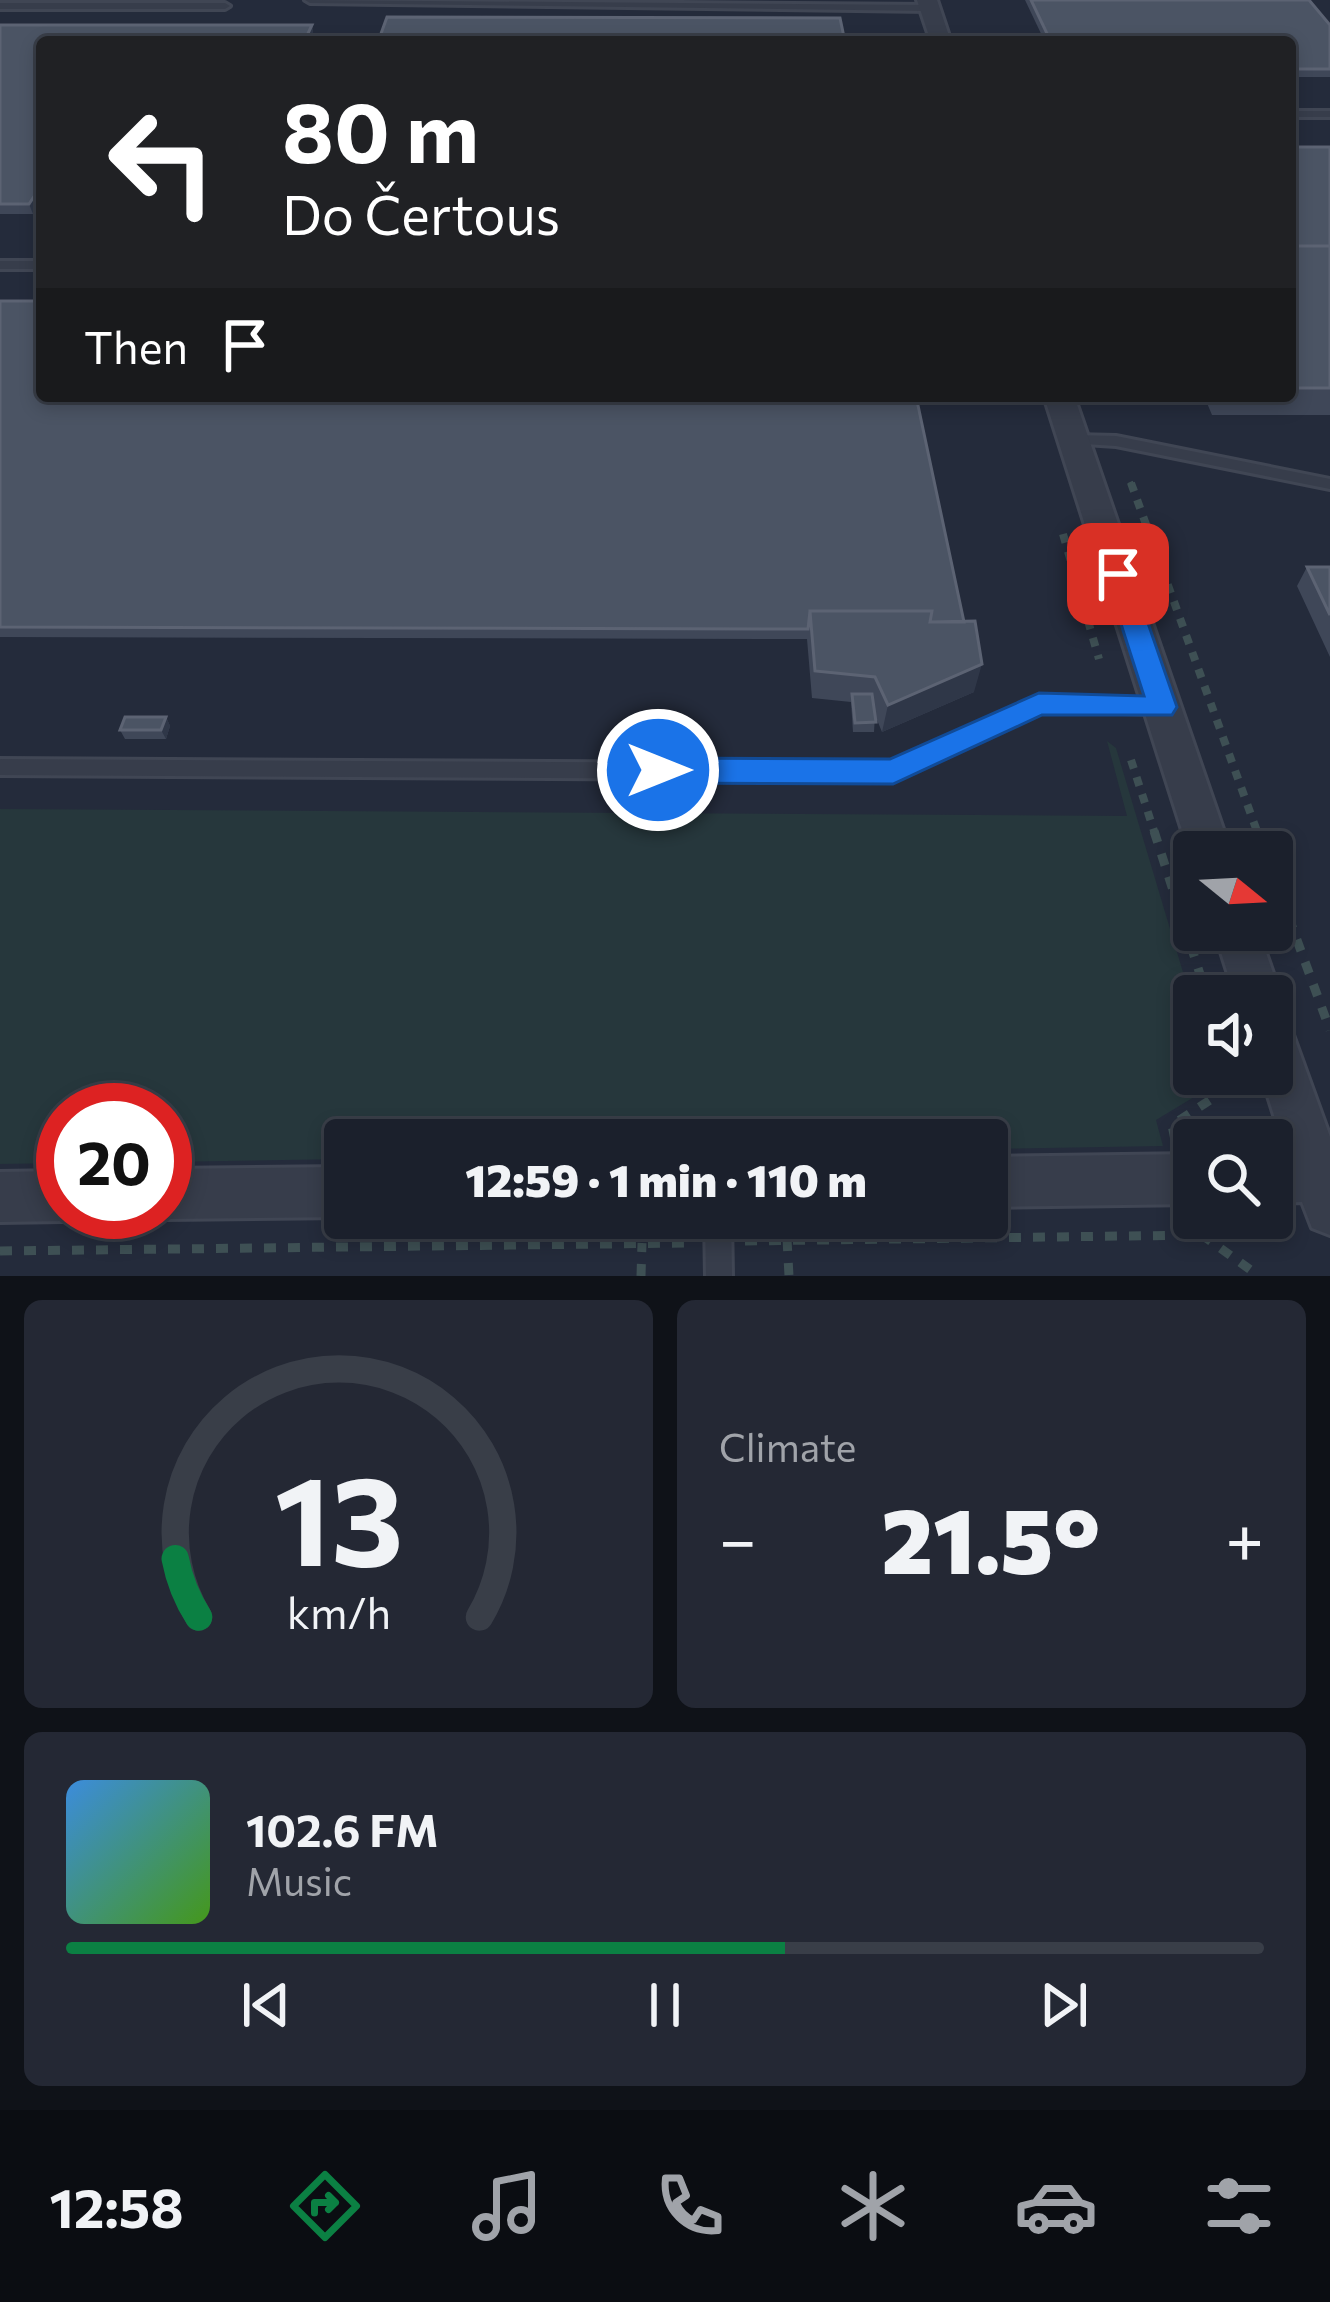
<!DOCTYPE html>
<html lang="en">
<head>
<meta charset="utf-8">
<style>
  body { margin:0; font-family:Commissioner,sans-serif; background:#242834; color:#f1f3f6; height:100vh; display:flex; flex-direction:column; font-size:45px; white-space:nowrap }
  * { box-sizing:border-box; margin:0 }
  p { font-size:39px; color:#a0a3a9 }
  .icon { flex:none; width:66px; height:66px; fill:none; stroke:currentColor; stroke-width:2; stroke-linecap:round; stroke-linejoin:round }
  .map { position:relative; height:1276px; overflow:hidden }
  .drawer { display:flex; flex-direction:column; gap:24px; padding:24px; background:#0f1218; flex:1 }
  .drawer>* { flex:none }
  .banner { position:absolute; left:36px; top:36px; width:1260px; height:366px; border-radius:12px; box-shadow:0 6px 18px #0003,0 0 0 3px #393e48; background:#202124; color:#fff; overflow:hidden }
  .needle { width:78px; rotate:108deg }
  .buttons { position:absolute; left:1173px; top:831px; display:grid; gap:24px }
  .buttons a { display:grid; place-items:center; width:120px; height:120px; border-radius:12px; background:#1b202c; box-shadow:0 6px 18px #0003,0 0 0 3px #393e48; font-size:60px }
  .speed { position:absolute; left:36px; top:1083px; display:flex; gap:24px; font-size:60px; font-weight:700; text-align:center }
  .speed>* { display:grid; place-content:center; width:156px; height:156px; border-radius:50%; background:#1b202c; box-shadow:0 6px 18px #0003,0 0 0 3px #393e48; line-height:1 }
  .speed .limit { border:18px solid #d22; background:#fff; color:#111 }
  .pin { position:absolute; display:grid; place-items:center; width:102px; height:102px; color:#fff; margin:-51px; border-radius:24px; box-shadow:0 6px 18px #0006 }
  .me { position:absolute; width:132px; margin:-66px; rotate:90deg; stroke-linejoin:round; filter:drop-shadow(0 0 9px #0008) }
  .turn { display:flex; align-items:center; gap:42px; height:252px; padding:0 48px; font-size:54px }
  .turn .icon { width:156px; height:156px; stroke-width:2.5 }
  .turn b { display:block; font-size:84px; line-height:102px }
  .then { display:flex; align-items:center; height:114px; padding:0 48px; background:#0003; gap:24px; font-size:45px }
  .big { font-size:90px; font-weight:800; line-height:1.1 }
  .drawer .card { flex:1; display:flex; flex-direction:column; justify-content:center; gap:18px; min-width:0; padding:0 42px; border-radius:18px; background:#242834 }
  .drawer .dial { align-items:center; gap:0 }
  .dial svg { height:312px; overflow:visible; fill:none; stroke:#393e48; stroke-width:7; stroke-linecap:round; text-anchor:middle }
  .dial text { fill:#f1f3f6; stroke:none }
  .song { display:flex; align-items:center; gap:36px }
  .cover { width:144px; height:144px; border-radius:18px; background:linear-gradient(135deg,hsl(210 70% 55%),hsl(100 70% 35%)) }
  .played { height:12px; border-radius:6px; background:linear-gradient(90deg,#0b8043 60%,#393e48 60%) }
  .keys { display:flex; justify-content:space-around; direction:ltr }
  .heat { display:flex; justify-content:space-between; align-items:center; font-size:66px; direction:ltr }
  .drawer .tiles { flex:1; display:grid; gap:24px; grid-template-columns:1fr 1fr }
  .card:last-child { grid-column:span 2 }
  .trip { position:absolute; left:324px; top:1119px; width:684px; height:120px; border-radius:12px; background:#1b202c; box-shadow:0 6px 18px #0003,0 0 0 3px #393e48; font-weight:800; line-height:120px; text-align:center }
  .menu { display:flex; height:192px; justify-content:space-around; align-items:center; background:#0b0d12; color:#a0a3a9 }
  .menu .icon { width:84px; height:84px }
  .menu .active { color:#0b8043 }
  .menu b { font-size:54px; color:#f1f3f6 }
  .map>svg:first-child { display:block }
  .green { fill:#26373c }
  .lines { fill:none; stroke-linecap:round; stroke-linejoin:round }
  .lane-casing { stroke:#404654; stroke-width:6 }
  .street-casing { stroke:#404654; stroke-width:6 }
  .path-far2 { stroke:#3e5054; stroke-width:6; stroke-dasharray:8 8; stroke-linecap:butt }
  .path-far1 { stroke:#3e5054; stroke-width:8; stroke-dasharray:9 9; stroke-linecap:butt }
  .path { stroke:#3e5054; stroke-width:9; stroke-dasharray:12 12; stroke-linecap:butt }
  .lane { fill:#373d4b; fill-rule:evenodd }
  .street { fill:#373d4b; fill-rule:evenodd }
  .wall { fill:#3f4758 }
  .shaded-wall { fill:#2f3748 }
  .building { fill:#4b5464; stroke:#5c6373; stroke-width:3 }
  .route { fill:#1a73e8; stroke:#114b97; stroke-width:3 }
</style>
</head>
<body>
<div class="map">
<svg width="1330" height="1276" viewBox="0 0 1330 1276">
  <rect width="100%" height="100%" fill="#242b3b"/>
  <path class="green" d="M1107,741l9,7 78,261v65h17l-2,14 -53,32 7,26 -176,3v-9h-642v19l-180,3v-52h-102v53l-63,1v-355l1127,7z"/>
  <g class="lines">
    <g class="lane-casing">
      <path id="lane" d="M305,0l625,5 5,3 -5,3 -620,-8z
        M0,3h225l5,3 -5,3h-225z
        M1290,111h40v6h-40z
        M0,261h42v8h-42z
        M1074,435l42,1 214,43v10l-214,-43 -47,-3 -3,-3 3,-3z
        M1039,697l123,3 7,2 2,5 -2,5 -7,2 -121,-3 -148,69 -893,-5v-16l891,5z
        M705,1218h26l1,58h-26z"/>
    </g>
    <g class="street-casing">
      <path id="street" d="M917,0h20l14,42h-20z
        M1044,396h30l157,456h-37v10l-5,-10z
        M1214,930h44l23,66 -7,15 -2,-15h-37z
        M1272,1015l16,6 42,116v98l-18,-7 -10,-26 -30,1v-50h14l-25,-79h11z
        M1194,1154v50l-207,3v-50z
        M345,1167v50l-180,2 -17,-7h17v-43z
        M63,1171v41l18,2 -18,7 -63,1v-50z"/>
    </g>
    <path class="path-far2" d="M1130,482l2,4"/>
    <path class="path-far1" d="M1131,483l127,351
      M1063,534l36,125
      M1131,760l24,74"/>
    <path class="path" d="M1154,831l53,165
      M1257,831l8,21
      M1272,872l58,158
      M1175,1140l-3,-15 52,-34v-17
      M787,1239l2,37
      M745,1241l457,-6 57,41
      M0,1251l688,-8
      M641,1276l1,-33"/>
    <use href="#lane" class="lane"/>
    <use href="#street" class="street"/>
  </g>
  <path class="wall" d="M1025,0h284l21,25v52h-40v-35h-245z
    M0,25h312l1,9 -3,8h-268v159l-9,13h-33z
    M1290,147h40v268h-118l-8,-19h86z
    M0,301l916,95 58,296 -92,40 -7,-17 -1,17h-21l-2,-30 -39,-4 -5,-59 -807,-2z
    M1307,567h23v90l-33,-71z
    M166,717l4,9 -4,13h-41l-5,-9z"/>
  <path class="shaded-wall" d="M312,25l1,9 -3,8h-6z
    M37,192l4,9 -8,13 -4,-10z
    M982,664l-8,28 -92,40 6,-27z
    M166,717l4,9 -4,13 -5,-9z"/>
  <path class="building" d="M1031,0h278l21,25v44h-40v-27h-239z
    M387,17l453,1 5,24h-467z
    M0,25h312l-8,17h-262v150h-5l-8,12h-29z
    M1290,147h40v99h-40z
    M1290,246h40v142h-40z
    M0,301h42v95h874l48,226h-34l2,-11h-122l-2,18 -808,-2z
    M1307,567h23v48z
    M810,611h122l-2,11 45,-1 7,43 -94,41 -13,-28 -60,-6z
    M852,694h20l4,28 -21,1z
    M125,717h41l-5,13h-41z"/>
  <path class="route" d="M1118,564l13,10 46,133 -5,8h-130l-149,69 -235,-1 -15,-13 15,-12 232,1 149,-66 105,3 -39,-122z"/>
</svg>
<div class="buttons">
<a><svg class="needle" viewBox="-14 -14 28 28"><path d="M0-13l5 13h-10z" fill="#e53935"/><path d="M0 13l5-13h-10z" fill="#a0a3a9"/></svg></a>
<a><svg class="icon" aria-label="sound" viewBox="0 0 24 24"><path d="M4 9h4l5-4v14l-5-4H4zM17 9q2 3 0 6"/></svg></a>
<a><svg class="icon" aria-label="search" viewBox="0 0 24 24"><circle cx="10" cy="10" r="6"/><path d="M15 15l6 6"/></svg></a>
</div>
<div class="speed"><div class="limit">20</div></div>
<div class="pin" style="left:1118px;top:574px;background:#d93025"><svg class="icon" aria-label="arrive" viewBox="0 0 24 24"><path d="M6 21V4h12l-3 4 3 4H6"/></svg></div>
<svg class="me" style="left:658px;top:770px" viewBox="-20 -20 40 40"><circle r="17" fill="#1a73e8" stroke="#fff" stroke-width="3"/><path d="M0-11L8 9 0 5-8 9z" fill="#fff"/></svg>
<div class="trip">12:59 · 1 min · 110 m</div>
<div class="banner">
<div class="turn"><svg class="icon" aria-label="left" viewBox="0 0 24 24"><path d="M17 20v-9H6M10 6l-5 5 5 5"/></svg><div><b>80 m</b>Do Čertous</div></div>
<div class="then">Then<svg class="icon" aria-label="arrive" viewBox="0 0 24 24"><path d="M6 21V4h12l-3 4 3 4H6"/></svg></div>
</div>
</div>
<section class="drawer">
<div class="tiles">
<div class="card dial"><svg viewBox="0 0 100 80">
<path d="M14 69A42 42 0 1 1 86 69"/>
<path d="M14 69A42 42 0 0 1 8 54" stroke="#0b8043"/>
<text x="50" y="56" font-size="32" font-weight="700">13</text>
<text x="50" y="72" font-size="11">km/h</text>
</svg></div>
<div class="card"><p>Climate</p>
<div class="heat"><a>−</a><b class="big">21.5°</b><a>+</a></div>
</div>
<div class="card">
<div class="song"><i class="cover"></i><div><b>102.6 FM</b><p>Music</p></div></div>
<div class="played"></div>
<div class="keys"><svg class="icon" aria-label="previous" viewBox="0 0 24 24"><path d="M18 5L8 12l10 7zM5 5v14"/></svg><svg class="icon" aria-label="pause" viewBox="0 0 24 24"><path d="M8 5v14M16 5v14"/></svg><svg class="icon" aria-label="next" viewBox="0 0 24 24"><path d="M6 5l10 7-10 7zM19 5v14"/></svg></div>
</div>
</div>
</section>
<nav class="menu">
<b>12:58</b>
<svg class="icon active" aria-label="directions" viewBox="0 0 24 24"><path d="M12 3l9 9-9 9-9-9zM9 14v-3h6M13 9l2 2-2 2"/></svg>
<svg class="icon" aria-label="music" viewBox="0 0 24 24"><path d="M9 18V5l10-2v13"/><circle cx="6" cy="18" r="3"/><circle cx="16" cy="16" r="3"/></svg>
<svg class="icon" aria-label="phone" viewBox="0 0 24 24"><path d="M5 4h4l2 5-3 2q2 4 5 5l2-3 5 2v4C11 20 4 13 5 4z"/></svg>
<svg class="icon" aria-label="climate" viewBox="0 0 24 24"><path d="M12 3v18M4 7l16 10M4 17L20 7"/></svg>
<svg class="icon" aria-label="car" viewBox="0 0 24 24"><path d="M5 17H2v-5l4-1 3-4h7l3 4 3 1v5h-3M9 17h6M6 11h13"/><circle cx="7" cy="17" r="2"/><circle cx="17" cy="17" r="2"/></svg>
<svg class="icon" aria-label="filters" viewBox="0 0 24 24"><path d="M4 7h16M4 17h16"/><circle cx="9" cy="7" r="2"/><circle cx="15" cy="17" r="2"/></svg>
</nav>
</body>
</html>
